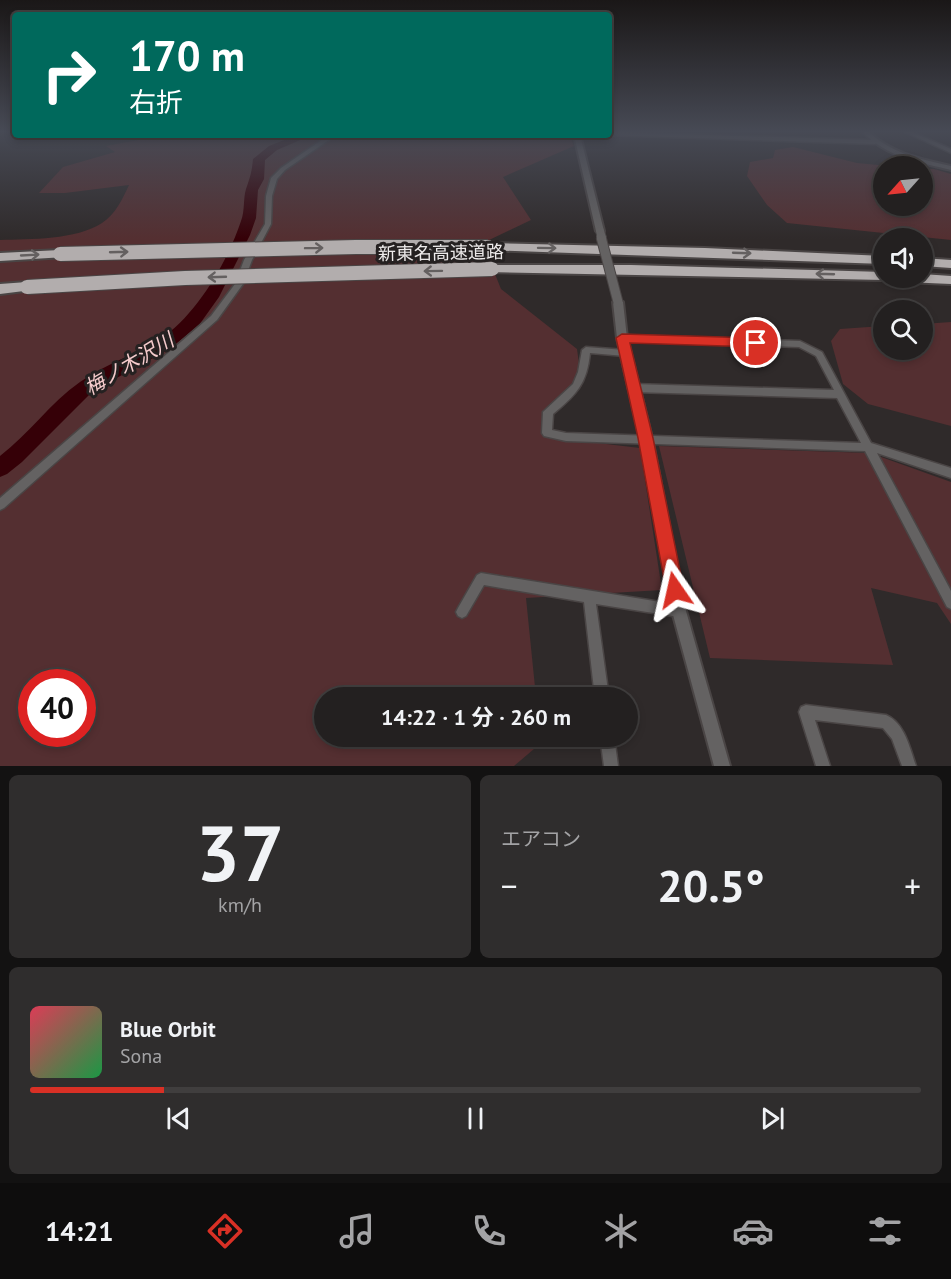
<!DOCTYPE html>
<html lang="ja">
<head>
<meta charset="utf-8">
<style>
  body { margin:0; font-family:"PT Sans","Noto Sans JP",sans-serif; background:#2f2d2d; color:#f1f3f6; height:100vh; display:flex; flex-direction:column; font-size:22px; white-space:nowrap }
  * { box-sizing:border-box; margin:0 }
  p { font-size:20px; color:#a3a3a5 }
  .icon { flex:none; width:33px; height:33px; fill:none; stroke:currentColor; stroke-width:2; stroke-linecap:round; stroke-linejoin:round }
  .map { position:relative; height:766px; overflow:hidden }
  .drawer { display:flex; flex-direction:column; gap:9px; padding:9px; background:#131212; flex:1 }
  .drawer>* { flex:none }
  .hud { position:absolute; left:12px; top:12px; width:600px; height:126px; border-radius:6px; box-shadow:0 3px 9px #0003,0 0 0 2px #403e3e; background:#00695c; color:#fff; overflow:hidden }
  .needle { width:39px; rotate:243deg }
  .fabs { position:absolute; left:873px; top:156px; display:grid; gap:12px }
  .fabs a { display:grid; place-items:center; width:60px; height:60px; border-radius:50%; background:#232020; box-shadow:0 3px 9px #0003,0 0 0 2px #403e3e; font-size:30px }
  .speed { position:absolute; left:18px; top:669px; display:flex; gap:12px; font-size:30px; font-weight:700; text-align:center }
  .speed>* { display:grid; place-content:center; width:78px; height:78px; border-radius:50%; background:#232020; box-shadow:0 3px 9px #0003,0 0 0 2px #403e3e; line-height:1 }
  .speed .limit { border:9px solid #d22; background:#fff; color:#111 }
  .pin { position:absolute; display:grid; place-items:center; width:51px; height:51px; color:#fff; margin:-26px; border:3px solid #fff; border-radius:50%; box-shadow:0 2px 6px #0007 }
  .me { position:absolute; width:66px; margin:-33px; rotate:349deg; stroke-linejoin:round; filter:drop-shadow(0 0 4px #0008) }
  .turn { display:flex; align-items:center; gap:21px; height:126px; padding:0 18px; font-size:27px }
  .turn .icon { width:78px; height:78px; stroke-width:2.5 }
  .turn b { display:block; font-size:42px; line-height:51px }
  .big { font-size:45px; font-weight:700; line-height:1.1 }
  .drawer .tile { flex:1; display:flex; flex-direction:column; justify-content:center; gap:9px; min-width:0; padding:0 21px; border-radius:9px; background:#2f2d2d }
  .drawer .dial { align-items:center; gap:0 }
  .dial b { font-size:78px; line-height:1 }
  .song { display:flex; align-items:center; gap:18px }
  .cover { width:72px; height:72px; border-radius:9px; background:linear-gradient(135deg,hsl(350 70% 55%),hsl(140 70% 35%)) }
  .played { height:6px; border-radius:3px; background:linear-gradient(90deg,#d93025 15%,#403e3e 15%) }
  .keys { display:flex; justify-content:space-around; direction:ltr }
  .heat { display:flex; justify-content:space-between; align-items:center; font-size:33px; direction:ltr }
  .drawer .tiles { flex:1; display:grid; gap:9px; grid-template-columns:1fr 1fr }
  .tile:last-child { grid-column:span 2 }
  .trip { position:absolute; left:314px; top:687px; width:324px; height:60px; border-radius:30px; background:#232020; box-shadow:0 3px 9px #0003,0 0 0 2px #403e3e; font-weight:700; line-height:60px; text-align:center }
  .dock { display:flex; height:96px; justify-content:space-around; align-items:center; background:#0e0d0d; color:#a3a3a5 }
  .dock .icon { width:42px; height:42px }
  .dock .on { color:#d93025 }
  .dock b { font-size:27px; color:#f1f3f6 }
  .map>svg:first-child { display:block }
  .green { fill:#542f31; fill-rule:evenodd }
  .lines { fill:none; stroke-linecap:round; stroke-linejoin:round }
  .river { fill:#350007; fill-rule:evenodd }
  .minor-casing { stroke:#4a4545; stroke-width:3 }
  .tertiary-casing { stroke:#4a4545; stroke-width:4 }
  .motorway-casing { stroke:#4a4545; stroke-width:4 }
  .minor { fill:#646262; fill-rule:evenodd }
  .tertiary { fill:#646262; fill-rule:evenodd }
  .motorway { fill:#b2adad; fill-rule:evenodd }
  .tertiary-bridge-far1-casing { stroke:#4a4545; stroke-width:10; stroke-linecap:butt }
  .tertiary-bridge-casing { stroke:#4a4545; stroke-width:11; stroke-linecap:butt }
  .motorway-bridge-casing { stroke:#4a4545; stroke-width:16; stroke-linecap:butt }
  .tertiary-bridge-far1 { stroke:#646262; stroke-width:8 }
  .tertiary-bridge { stroke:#646262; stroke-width:9 }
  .motorway-bridge { stroke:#b2adad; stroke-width:14 }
  .oneway { stroke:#646060 }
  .route { fill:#d93025; stroke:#8d1f18; stroke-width:1.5 }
  .labels { text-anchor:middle; stroke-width:6; stroke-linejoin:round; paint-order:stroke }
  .street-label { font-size:18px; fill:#edeaea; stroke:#252121 }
  .water-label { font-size:20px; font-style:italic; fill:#f6cccd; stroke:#252121 }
</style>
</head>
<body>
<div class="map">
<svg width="951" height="766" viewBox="0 0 951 766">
  <rect width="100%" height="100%" fill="#2f2a2a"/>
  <path class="green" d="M151,135h418l5,11 -71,31 28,43 -44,21 4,23 10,25 76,60 5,37 -34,25 -1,26 93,11 22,142 -136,8 10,99 -212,1v38l216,1 1,6 -27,23h-514v-526c30,-1 76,0 102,-17 13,-8 21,-25 27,-38l-64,8h-26l24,-26 52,-15 -9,-6 38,-7zM32,682h50v52h-50z
    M793,147l64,16 32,3h-5v40h38l1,-37h11l17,5v66l-164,-17 -20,-18 -20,-29 3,-14 23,-4 2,-8z
    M951,322v104l-83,-22 -25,-20 -12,-43 9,-12 43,-3 1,24h38l1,-26z
    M659,446l211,7 81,29v142l-14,-21 -66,-15 22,77 -183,-7z"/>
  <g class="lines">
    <path class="river" d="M297,135h15l-35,15 -12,10 -1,19 -6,11 -2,28 -6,17 -31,62 -20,28 -28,23 -78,43 -71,71 -15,12 -7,3v-21c29,-22 50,-53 80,-74 25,-18 55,-27 80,-43 36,-23 68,-78 81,-118 4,-10 2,-22 5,-32 4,-11 6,-18 7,-30l16,-13z"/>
    <g class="minor-casing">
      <path id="minor" d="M609,132l266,8 3,2 -3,2 -268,-9h2z
        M905,132h7l39,17v4z
        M329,135h7l-51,35 -8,9 -5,17 -1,28 -19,36 -9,24 -26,36 -213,188 -4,2v-12l211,-182 24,-32 9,-24 21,-36 1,-28 5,-18 10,-10z
        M622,335l178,6 22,11 49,91 80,25v10l-74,-25 74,138v18l-4,-2 -82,-156 -299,-10 -22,-5 -2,-3 1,-21 30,-28 5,-12 4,-22 4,-3 39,3 4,3 -4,3 -35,-3c-3,31 -14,42 -37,61l-1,16 14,3 295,10 -24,-45 -204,-6 -3,-2 -2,-2 2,-2 3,-2 201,6 -18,-34 -17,-9 -177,-6 -4,-3z
        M481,573l198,32 4,2 2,4 -2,4 -4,2 -83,-13 13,94h-14l-11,-96 -100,-17 -18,31 -4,2 -4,-2 -2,-4 2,-4 19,-33z
        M806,705l80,10c19,8 24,34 30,51h-14l-10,-27 -9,-11 -68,-8 15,46h-14l-17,-54 2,-5z
        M600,736h14l4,30h-14z"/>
    </g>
    <g class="tertiary-casing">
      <path id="tertiary" d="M863,132h6c23,22 52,27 82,34v4c-32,-8 -65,-13 -88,-38z
        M574,135h6l24,96 -1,2h-3l-4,-2z
        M618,299l5,3 4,36 25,100 34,173 44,155h-16l-42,-155 -32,-173 -23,-100 -4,-36z"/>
    </g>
    <g class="motorway-casing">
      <path id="motorway" d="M488,243l217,5 179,8v8l-401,-14 -1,-3 1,-3z
        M60,250l5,1 2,3 -2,3 -65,4v-8z
        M922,258l29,2v8l-29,-2z
        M492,265h139l253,7v6h6l-6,2 -397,-8 -2,-3 2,-3z
        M922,274l29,2v8l-46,-2 -7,-4h24z
        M27,282l5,2 2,3 -2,3 -32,4v-10z"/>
    </g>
    <use href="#minor" class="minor"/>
    <use href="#tertiary" class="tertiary"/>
    <use href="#motorway" class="motorway"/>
    <g class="tertiary-bridge-far1-casing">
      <path id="tertiary-bridge-far1" d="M600,231l2,7"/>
    </g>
    <g class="tertiary-bridge-casing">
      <path id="tertiary-bridge" d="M601,237l17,65"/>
    </g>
    <g class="motorway-bridge-casing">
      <path id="motorway-bridge" d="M60,254l296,-7h132
        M27,287l158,-9 307,-9"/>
    </g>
    <use href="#tertiary-bridge-far1" class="tertiary-bridge-far1"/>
    <use href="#tertiary-bridge" class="tertiary-bridge"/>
    <use href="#motorway-bridge" class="motorway-bridge"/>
  </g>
  <defs><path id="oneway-shaft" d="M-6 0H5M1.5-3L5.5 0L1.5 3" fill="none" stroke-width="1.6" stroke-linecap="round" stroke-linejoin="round" transform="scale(1.5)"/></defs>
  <g class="oneway">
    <use href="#oneway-shaft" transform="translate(314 248) rotate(-1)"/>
    <use href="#oneway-shaft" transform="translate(547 248) rotate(1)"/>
    <use href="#oneway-shaft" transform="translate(119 252) rotate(-2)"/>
    <use href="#oneway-shaft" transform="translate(742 253) rotate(2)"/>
    <use href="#oneway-shaft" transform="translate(30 255) rotate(-3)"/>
    <use href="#oneway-shaft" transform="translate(433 271) rotate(179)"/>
    <use href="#oneway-shaft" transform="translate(825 274) rotate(-178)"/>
    <use href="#oneway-shaft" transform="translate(217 277) rotate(178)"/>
  </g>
  <linearGradient id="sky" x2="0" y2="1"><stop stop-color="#1a1717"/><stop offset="0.55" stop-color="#474a55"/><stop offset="1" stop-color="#474a55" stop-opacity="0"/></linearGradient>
  <rect width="951" height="239" fill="url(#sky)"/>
  <path class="route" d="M622,334l134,4 6,5 -6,4 -126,-4 23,95 31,152 -2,6 -7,3 -6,-3 -3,-6 -28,-152 -22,-100z"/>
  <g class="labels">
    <g class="street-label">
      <text transform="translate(441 253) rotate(-1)" y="6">新東名高速道路</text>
    </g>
    <g class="water-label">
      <text transform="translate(129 364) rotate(-31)" y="7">梅ノ木沢川</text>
    </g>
  </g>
</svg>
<div class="fabs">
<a><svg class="needle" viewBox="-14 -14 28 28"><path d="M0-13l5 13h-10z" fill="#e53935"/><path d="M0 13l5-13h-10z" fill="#a3a3a5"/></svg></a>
<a><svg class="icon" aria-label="sound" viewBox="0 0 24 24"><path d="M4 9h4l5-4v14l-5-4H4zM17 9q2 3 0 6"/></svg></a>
<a><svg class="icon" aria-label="search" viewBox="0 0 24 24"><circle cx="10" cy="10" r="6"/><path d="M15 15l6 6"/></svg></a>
</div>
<div class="speed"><div class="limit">40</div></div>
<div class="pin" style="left:756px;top:343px;background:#d93025"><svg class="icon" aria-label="arrive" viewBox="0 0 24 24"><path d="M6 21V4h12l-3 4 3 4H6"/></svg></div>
<svg class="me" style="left:675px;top:590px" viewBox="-20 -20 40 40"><path d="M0-17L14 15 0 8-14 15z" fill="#d93025" stroke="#fff" stroke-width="4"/></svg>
<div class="trip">14:22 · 1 分 · 260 m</div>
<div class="hud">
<div class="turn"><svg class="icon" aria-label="right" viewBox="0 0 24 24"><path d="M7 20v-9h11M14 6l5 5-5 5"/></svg><div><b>170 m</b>右折</div></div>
</div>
</div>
<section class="drawer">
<div class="tiles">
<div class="tile dial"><b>37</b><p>km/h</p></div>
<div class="tile"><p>エアコン</p>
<div class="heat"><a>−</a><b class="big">20.5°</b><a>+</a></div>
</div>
<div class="tile">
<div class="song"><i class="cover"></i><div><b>Blue Orbit</b><p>Sona</p></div></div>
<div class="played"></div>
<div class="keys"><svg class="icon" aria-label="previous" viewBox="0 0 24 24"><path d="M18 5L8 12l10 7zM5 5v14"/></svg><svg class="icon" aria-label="pause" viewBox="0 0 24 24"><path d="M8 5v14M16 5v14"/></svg><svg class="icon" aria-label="next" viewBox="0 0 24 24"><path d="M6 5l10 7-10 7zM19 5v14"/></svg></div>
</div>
</div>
</section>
<nav class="dock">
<b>14:21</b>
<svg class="icon on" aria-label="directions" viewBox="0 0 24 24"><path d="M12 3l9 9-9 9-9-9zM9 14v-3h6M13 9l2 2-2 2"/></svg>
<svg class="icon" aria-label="music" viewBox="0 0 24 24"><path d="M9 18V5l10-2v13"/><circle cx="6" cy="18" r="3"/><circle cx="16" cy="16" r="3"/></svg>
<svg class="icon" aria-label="phone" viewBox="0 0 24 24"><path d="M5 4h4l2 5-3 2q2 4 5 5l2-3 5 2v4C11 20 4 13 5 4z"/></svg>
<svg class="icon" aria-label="climate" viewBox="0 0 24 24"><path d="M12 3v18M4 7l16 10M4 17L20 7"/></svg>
<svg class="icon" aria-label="car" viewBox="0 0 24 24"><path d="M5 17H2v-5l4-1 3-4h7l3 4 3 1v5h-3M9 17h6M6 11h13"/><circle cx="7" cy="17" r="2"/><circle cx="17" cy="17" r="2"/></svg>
<svg class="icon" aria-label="filters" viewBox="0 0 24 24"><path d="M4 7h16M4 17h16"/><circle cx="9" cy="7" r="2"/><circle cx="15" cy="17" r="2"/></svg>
</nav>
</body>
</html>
